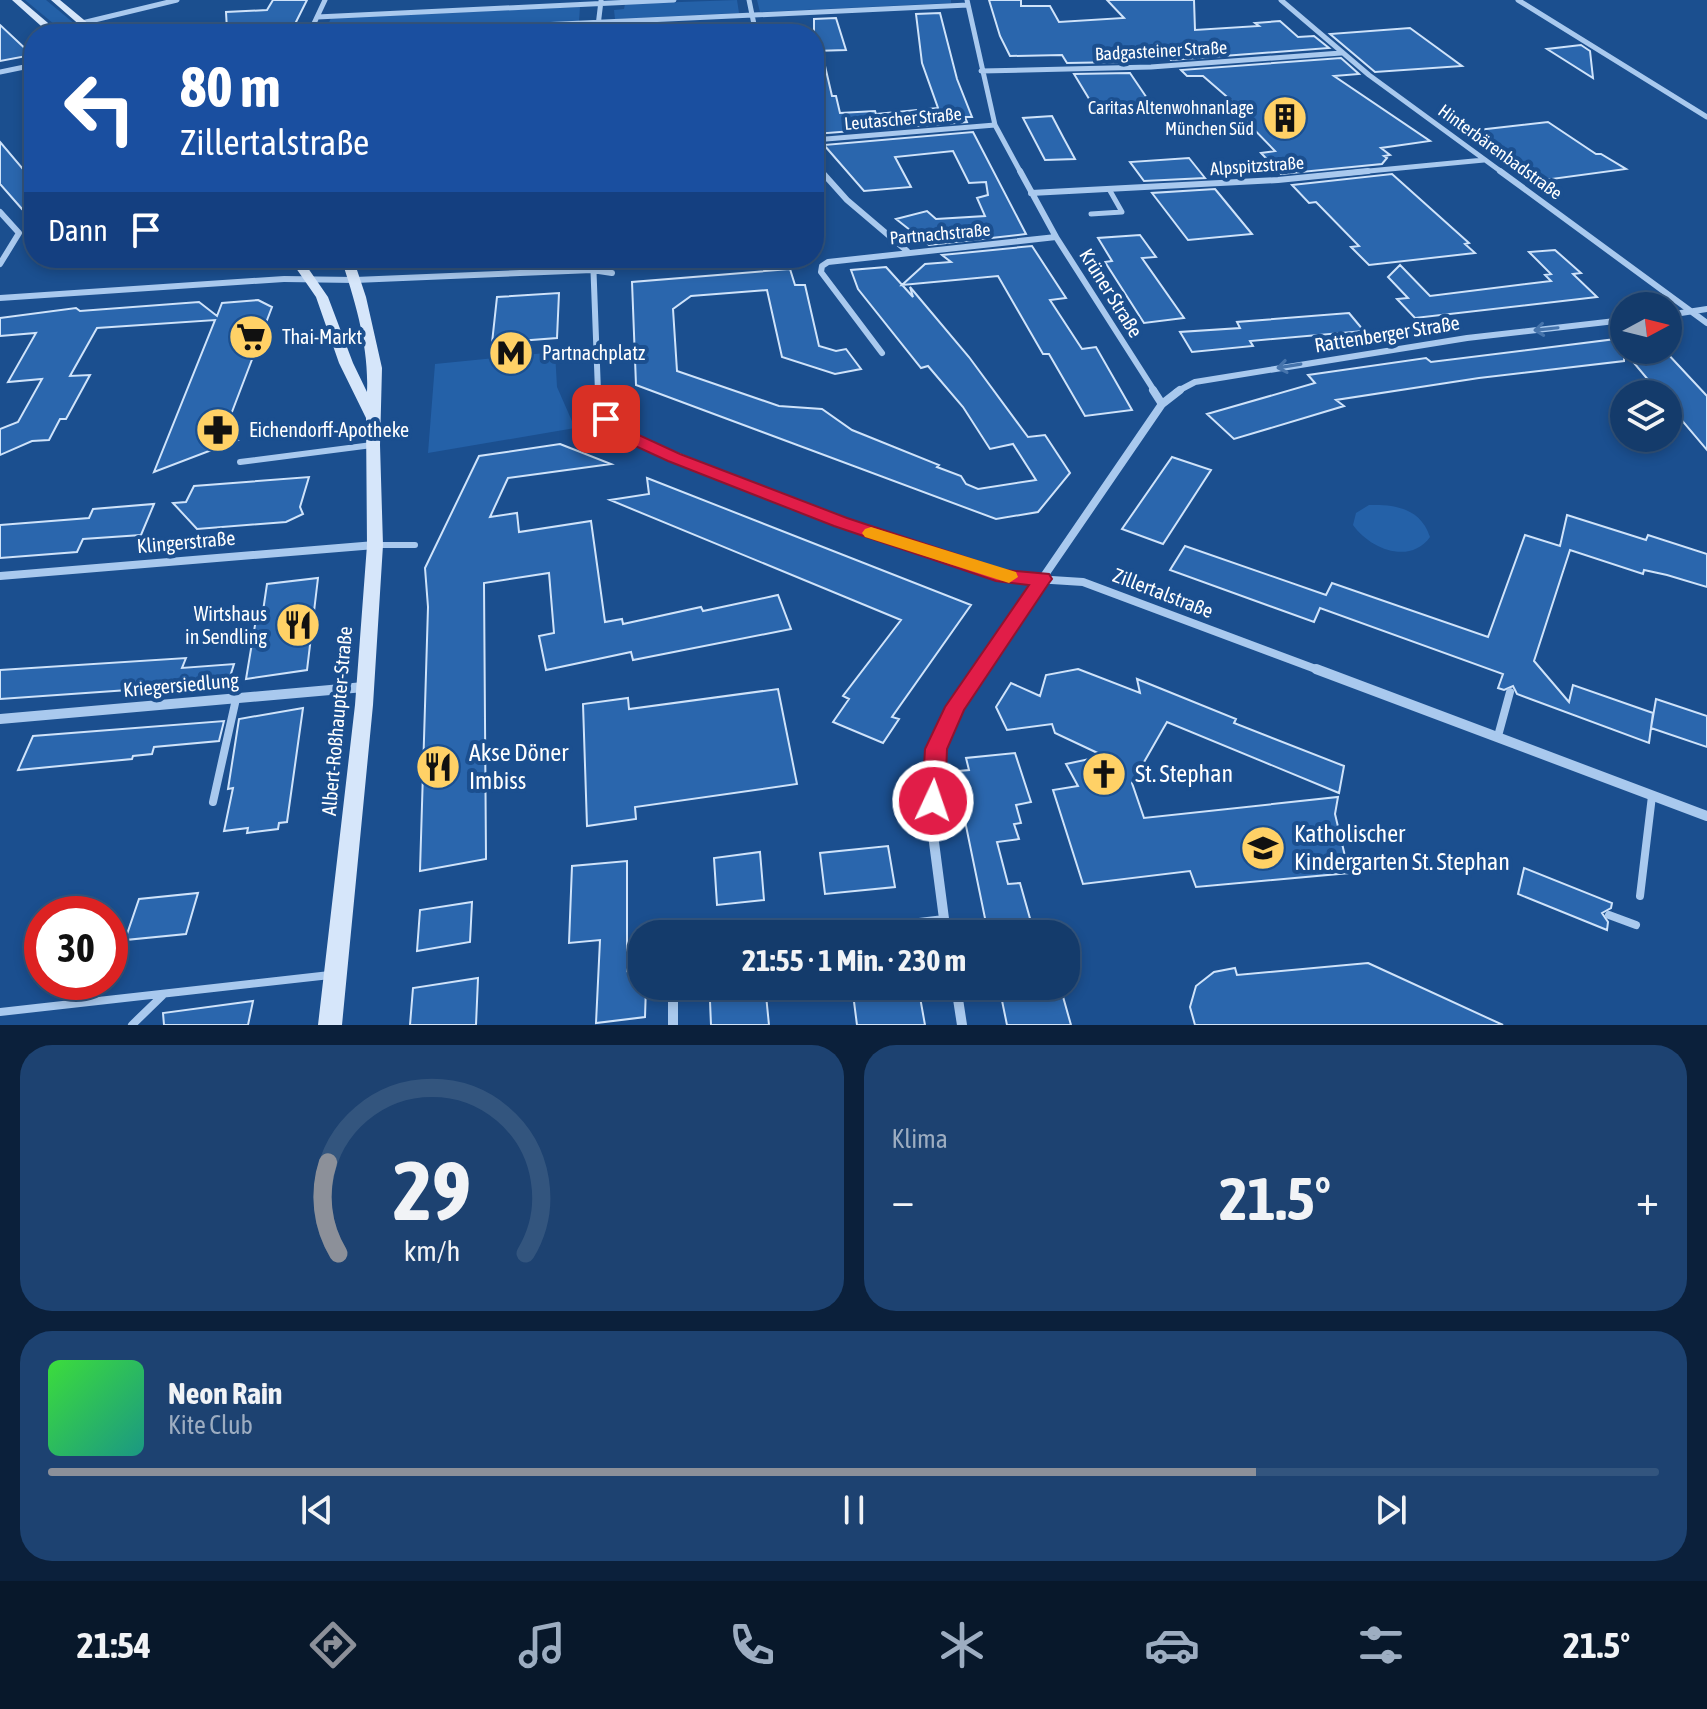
<!DOCTYPE html>
<html lang="de">
<head>
<meta charset="utf-8">
<style>
  body { margin:0; font-family:"Asap Condensed",sans-serif; background:#1d4271; color:#f1f3f6; height:100vh; display:flex; flex-direction:column; font-size:30px; white-space:nowrap }
  * { box-sizing:border-box; margin:0 }
  p { font-size:26px; color:#9dadc1 }
  .icon { flex:none; width:44px; height:44px; fill:none; stroke:currentColor; stroke-width:2; stroke-linecap:round; stroke-linejoin:round }
  .map { position:relative; height:1025px; overflow:hidden }
  .side { display:flex; flex-direction:column; gap:20px; padding:20px; background:#0b203b; flex:1 }
  .side>* { flex:none }
  .top-card { position:absolute; left:24px; top:24px; width:800px; height:244px; border-radius:32px; box-shadow:0 4px 12px #0003,0 0 0 2px #33557e; background:#1a4fa0; color:#fff; overflow:hidden }
  .needle { width:52px; rotate:83deg }
  .fabs { position:absolute; left:1610px; top:292px; display:grid; gap:16px }
  .fabs a { display:grid; place-items:center; width:72px; height:72px; border-radius:50%; background:#143b6b; box-shadow:0 4px 12px #0003,0 0 0 2px #33557e; font-size:40px }
  .speed { position:absolute; left:24px; top:896px; display:flex; gap:16px; font-size:40px; font-weight:700; text-align:center }
  .speed>* { display:grid; place-content:center; width:104px; height:104px; border-radius:50%; background:#143b6b; box-shadow:0 4px 12px #0003,0 0 0 2px #33557e; line-height:1 }
  .speed .limit { border:12px solid #d22; background:#fff; color:#111 }
  .pin { position:absolute; display:grid; place-items:center; width:68px; height:68px; color:#fff; margin:-34px; border-radius:16px; box-shadow:0 4px 12px #0006 }
  .me { position:absolute; width:88px; margin:-44px; rotate:3deg; stroke-linejoin:round; filter:drop-shadow(0 0 6px #0008) }
  .turn { display:flex; align-items:center; gap:28px; height:168px; padding:0 24px; font-size:36px }
  .turn .icon { width:104px; height:104px; stroke-width:2.5 }
  .turn b { display:block; font-size:56px; line-height:68px }
  .then { display:flex; align-items:center; height:76px; padding:0 24px; background:#0003; gap:16px; font-size:30px }
  .big { font-size:60px; font-weight:700; line-height:1.1 }
  .side .card { flex:1; display:flex; flex-direction:column; justify-content:center; gap:12px; min-width:0; padding:0 28px; border-radius:32px; background:#1d4271 }
  .side .dial { align-items:center; gap:0 }
  .dial svg { height:208px; overflow:visible; fill:none; stroke:#33557e; stroke-width:7; stroke-linecap:round; text-anchor:middle }
  .dial text { fill:#f1f3f6; stroke:none }
  .song { display:flex; align-items:center; gap:24px }
  .cover { width:96px; height:96px; border-radius:12px; background:linear-gradient(135deg,hsl(120 70% 55%),hsl(170 70% 35%)) }
  .played { height:8px; border-radius:4px; background:linear-gradient(90deg,#8c9099 75%,#33557e 75%) }
  .keys { display:flex; justify-content:space-around; direction:ltr }
  .heat { display:flex; justify-content:space-between; align-items:center; font-size:44px; direction:ltr }
  .side .tiles { flex:1; display:grid; gap:20px; grid-template-columns:1fr 1fr }
  .card:last-child { grid-column:span 2 }
  .trip { position:absolute; left:628px; top:920px; width:452px; height:80px; border-radius:32px; background:#143b6b; box-shadow:0 4px 12px #0003,0 0 0 2px #33557e; font-weight:700; line-height:80px; text-align:center }
  .menu { display:flex; height:128px; justify-content:space-around; align-items:center; background:#08182b; color:#9dadc1 }
  .menu .icon { width:56px; height:56px }
  .menu .selected { color:#8c9099 }
  .menu b { font-size:36px; color:#f1f3f6 }
  .map>svg:first-child { display:block }
  .green { fill:#2461a8 }
  .building { fill:#2a66ad; stroke:#cfe3fa; stroke-width:2 }
  .lines { fill:none; stroke-linecap:round; stroke-linejoin:round }
  .service-far2 { stroke:#a9c9ee; stroke-width:5 }
  .service-far1 { stroke:#a9c9ee; stroke-width:6 }
  .service { stroke:#a9c9ee; stroke-width:8 }
  .minor-far3 { stroke:#a9c9ee; stroke-width:5 }
  .minor-far2 { stroke:#a9c9ee; stroke-width:6 }
  .minor-far1 { stroke:#a9c9ee; stroke-width:8 }
  .minor { stroke:#a9c9ee; stroke-width:10 }
  .tertiary { fill:#a9c9ee; fill-rule:evenodd }
  .secondary { fill:#d6e6fa; fill-rule:evenodd }
  .oneway { stroke:#4674ac }
  .route { fill:#e11d48; stroke:#92132f; stroke-width:2 }
  .slow { fill:#f59e0b }
  .labels { text-anchor:middle; stroke-width:8; stroke-linejoin:round; paint-order:stroke }
  .far-street-label { font-size:18px; fill:#fff; stroke:#1b4f8f }
  .far-poi-label { font-size:18px; fill:#fff; stroke:#1b4f8f; text-anchor:end }
  .street-label { font-size:20px; fill:#fff; stroke:#1b4f8f }
  .poi-label { font-size:20px; fill:#fff; stroke:#1b4f8f; text-anchor:start }
  .near-poi-label { font-size:24px; fill:#fff; stroke:#1b4f8f; text-anchor:start }
</style>
</head>
<body>
<div class="map">
<svg width="1707" height="1025" viewBox="0 0 1707 1025">
  <rect width="100%" height="100%" fill="#1b4f8f"/>
  <path class="green" d="M25,0h21l41,34h-21z
    M737,0l2,13 -124,6 -1,-9 10,-1 1,-5z
    M757,0h194v3l-191,9z
    M580,7l-1,14 -255,12 7,-15z
    M555,352l2,35 18,41 -147,25 7,-89z
    M1369,505c27,-1 52,4 61,32 -20,28 -60,12 -77,-12l3,-12z"/>
  <path class="building" d="M273,0h34l-13,26 -67,4 -1,-18 41,-2z
    M989,0h32v6h29l9,16 65,-4 -17,-18h87l1,30 64,-4 -4,-3 25,-2 18,16 16,-1 15,12 -158,12 -5,-5 -47,3 3,4 -55,1 -5,-8 -52,1 -10,-20z
    M940,13l17,66 15,38h-7l2,5 -152,12 -1,-81h8l10,43h4l4,17 35,-2 1,3 62,-6 -16,-45 -6,-49z
    M836,18l10,32 -32,1v-32z
    M0,25l32,30 -32,6z
    M1410,28l52,38 -87,6 -45,-38z
    M1581,45l9,6 3,27 -46,-29z
    M1341,58l18,16 -25,2 96,65 -49,7 9,7 -6,1 3,2 -5,6 -101,10 -20,-21 14,-2 -34,-35 7,-1 -45,-39h-16l-6,-6z
    M1130,73l21,31 -57,3 -20,-33z
    M1052,116l11,21 12,22 -30,1 -22,-42z
    M1548,122l48,32h5l25,15 -89,12 -68,-50z
    M973,132l53,102 -97,11 -33,-26 31,-8 9,8 49,-3 -8,-18 11,-3 -2,-13 -17,1 -16,-32 -58,6 16,30 -47,4 -40,-46z
    M0,142l34,40v23l-12,4 -22,-25z
    M1189,158l16,20 -61,3 -14,-19z
    M1392,174l77,69 -4,1 10,9 -106,12 -18,-18 8,-1 -43,-44 -7,1 -17,-18z
    M1215,189l37,45 -64,6 -36,-47z
    M1140,235l16,22 -14,1 42,60 -40,5 -39,-61 7,-1 -14,-23z
    M1032,246l34,52 -16,2 32,49 14,-2 36,63 -47,6 -36,-62h-6l-45,-78 -96,9 23,-21 26,-2 -9,-7z
    M1555,250l26,23 -8,1 24,23 -182,21 -18,-19 11,-1 -20,-21 12,-12 30,31 121,-15 -6,-6 6,-1 -22,-22z
    M886,267l27,30 -3,-10 59,70 59,80 17,-2 25,38 -32,39 -42,7 -360,-134 -4,-103 158,-13 5,16h10l14,61 17,5 10,-2 15,20 -26,5 -53,-17 -15,-67 -76,6 -18,13 4,62 102,35 43,3 30,21 87,35 -2,2 24,9 5,8 12,5 58,-9 -23,-36 -23,5 -27,-42 -35,-41 -7,2 -63,-79 -7,-19z
    M559,293l-2,45 -65,5 5,-46z
    M258,300l14,7 -45,118 11,15 -84,32 61,-152 -118,8 -27,48 20,-1 -24,44h-6l-11,21 -17,1 -32,14v-26l18,-7 24,-43 -34,3 28,-49 -36,3v-18l76,-10 4,3 119,-9 18,14 5,-13z
    M1349,313l15,18 -114,10 3,5 -61,6 -12,-20 60,-4 -3,-6z
    M1624,338v12l42,2 41,44v54l-39,-46v-10h-8l-36,-43v10l-145,17 -143,22 8,6 -110,33 -27,-25 108,-31 -7,-8 118,-17 5,4z
    M560,444l51,20 -103,14 -18,39 27,-4 2,19 72,-11 14,101 17,-3 1,5 78,-17 2,4 75,-16 13,34 -158,31 -2,-8 -85,18 -7,-34 15,-3 -5,-60 -65,10 2,276 -66,12 8,-264 -3,-39 54,-112z
    M1172,457l39,13 -48,74 -41,-15z
    M309,477l-9,30 3,7 -17,8 -89,7 -24,-26 13,-1 8,-16z
    M647,478l324,127 -79,112 7,2 -16,24 -50,-21 16,-23 -6,-3 58,-76 -291,-120 39,-6z
    M154,504l-13,31 -58,4 -6,13 -77,6v-33l89,-7 4,-9z
    M1567,515l79,25 2,-5 59,19v33l-40,-12 -23,-5 -1,4 -73,-24 -36,111 35,41 4,-17 80,28 -4,30 -132,-49 -4,-8 -9,4 -6,-2 5,-14 -183,-66 -6,14 -144,-52 15,-24 141,49 6,-12 156,54 37,-102 35,11z
    M318,578l-11,92 -61,9 10,-60 6,-1 5,-34z
    M186,658l-4,10 52,-4 -6,19 -228,16v-29z
    M1078,669l62,24 -3,-14 99,40 -2,4 110,43 -5,27 -172,-71 -35,61 12,35 194,-21 -3,17 14,59 -153,14 -6,-16 -107,13 -30,-94 25,-4 -12,-22 38,-8 -49,-23 -3,-9 -45,6 -11,-23 15,-24 29,13 6,-21z
    M778,689l19,95 -162,23 1,12 -49,7 -4,-122 45,-6 1,11z
    M1656,699l51,17v31l-56,-19z
    M303,708l-16,114 -8,1 -1,6 -31,4 1,-5 -24,3 9,-43 -5,1 11,-70z
    M224,721l-5,20 -65,6 -2,7 -19,2 -1,3 -114,11 15,-34z
    M1015,753l16,49 -15,3 5,18 -7,1 5,15 -22,3 11,42 12,-1 11,39 -44,6 -29,-141h4l-3,-16 10,-1 -3,-12z
    M888,846l7,41 -70,7 -5,-41z
    M760,852l4,48 -47,5 -3,-47z
    M627,861v110l15,-2v17h4l-1,31 -49,6 4,-83 -31,3 3,-77z
    M1524,868l88,35 -1,5 -9,5 6,9 -1,8 -89,-36z
    M198,893l-12,41 -61,6 14,-41z
    M472,902l-2,40 -53,9 3,-41z
    M1368,963l135,62h-308l-5,-18 6,-21 18,-14 21,-4 2,7z
    M478,978l-2,47h-66l3,-37z
    M852,986h66l7,39h-68z
    M999,986h61l11,39h-64z
    M766,995l3,30h-58l-1,-24z
    M253,1001l-5,24h-84l-1,-12z"/>
  <g class="lines">
    <path class="service-far2" d="M1091,214l31,-2 -13,-23"/>
    <path class="service-far1" d="M240,462l132,-17
      M378,545h37"/>
    <path class="service" d="M1498,736l12,-44
      M213,802l23,-103
      M1640,896l12,-100
      M1609,915l27,10
      M0,1012l330,-37
      M132,1025l32,-31"/>
    <path class="minor-far3" d="M749,0l7,34
      M967,0l28,125 26,48
      M1281,0l88,75 134,98
      M1518,0l189,117
      M317,17l357,-17
      M82,23l95,-23
      M309,34l16,-34
      M349,34l619,-29
      M597,34l4,-33
      M981,71l170,-4 190,-14
      M0,72l34,-7
      M814,140l181,-15
      M814,164l8,9
      M1348,173l136,-13"/>
    <path class="minor-far2" d="M821,171l26,29 60,51
      M1020,171l36,66 99,155
      M1500,171l207,152
      M1031,193l247,-13 90,-9
      M0,212l19,21 -19,31
      M593,258l5,134
      M355,280l237,-10 20,3
      M1668,315l39,-6
      M882,353l-61,-81 1,-6 6,-4 228,-25
      M1176,392l19,-10 272,-44 157,-18"/>
    <path class="minor-far1" d="M598,390c0,23 12,32 28,46l214,86 163,55 80,5 238,89
      M1162,404l18,-14
      M0,576l375,-31
      M979,671l183,-267 -9,-14"/>
    <path class="minor" d="M1316,669l391,147
      M0,719l364,-32
      M829,934l115,-14
      M946,934l-14,-107 4,-78 19,-42 26,-38
      M673,986v39
      M956,986l6,39"/>
    <path class="tertiary" d="M284,276l71,1 6,3 -6,3 -71,-1 -284,19v-6z"/>
    <path class="secondary" d="M12,0h9l40,34h-11z
      M51,0h9l41,34h-11z
      M289,258h12l27,39 25,66 14,29c2,-46 -12,-91 -26,-134h12l13,39 16,71 -2,77 3,100 -10,160 -31,320h-24l37,-320 12,-160 -1,-127 -27,-55 -23,-66z"/>
  </g>
  <defs><path id="oneway-shaft" d="M-6 0H5M1.5-3L5.5 0L1.5 3" fill="none" stroke-width="1.6" stroke-linecap="round" stroke-linejoin="round" transform="scale(2)"/></defs>
  <g class="oneway">
    <use href="#oneway-shaft" transform="translate(1546 329) rotate(174)"/>
    <use href="#oneway-shaft" transform="translate(1289 366) rotate(171)"/>
  </g>
  <path class="route" d="M606,414l26,18 48,22 167,64 157,52 45,4 3,5 -3,4 -85,127 -17,39 -2,52 -4,6 -8,3 -8,-3 -3,-6 3,-52 20,-42 84,-122 -33,-4 -162,-55 -166,-65 -48,-22 -23,-20z"/>
  <path class="slow" d="M871,527l145,45 2,5 -9,6 -144,-46 -3,-4 3,-4z"/>
  <defs>
    <g id="building-disc" transform="scale(2.3)"><circle r="9.5" fill="#ffd166" stroke="#1b4f8f"/><path d="M-4-6H4V6H1V3H-1V6H-4ZM-2.5-4.3h1.7v1.8h-1.7ZM.8-4.3h1.7v1.8H.8ZM-2.5-1h1.7V.8h-1.7ZM.8-1h1.7V.8H.8Z" fill="#111"/></g>
    <g id="supermarket-disc" transform="scale(2.3)"><circle r="9.5" fill="#ffd166" stroke="#1b4f8f"/><path d="M-6-5.5h2.5l.6 2H6L4.5 2H-2.5L-4.4-4H-6ZM-1.5 3.2a1.3 1.3 0 1 0 .1 0ZM3 3.2a1.3 1.3 0 1 0 .1 0Z" fill="#111"/></g>
    <g id="metro-disc" transform="scale(2.3)"><circle r="9.5" fill="#ffd166" stroke="#1b4f8f"/><path d="M-5.5 5V-5H-3L0 0L3-5H5.5V5H3V-.5L0 4L-3-.5V5Z" fill="#111"/></g>
    <g id="pharmacy-disc" transform="scale(2.3)"><circle r="9.5" fill="#ffd166" stroke="#1b4f8f"/><path d="M-2-6h4v4h4v4h-4v4h-4v-4h-4v-4h4Z" fill="#111"/></g>
    <g id="restaurant-disc" transform="scale(2.3)"><circle r="9.5" fill="#ffd166" stroke="#1b4f8f"/><path d="M-5-6h1v4h1v-4h1v4h1v-4h1v5L-1.5 .5V6h-2V.5L-5-1ZM5-6V6H3V1.5H1.5Q1.5-4 5-6Z" fill="#111"/></g>
    <g id="church-disc" transform="scale(2.3)"><circle r="9.5" fill="#ffd166" stroke="#1b4f8f"/><path d="M-1.2-6h2.4v3.5h3.3v2.4h-3.3V6h-2.4V-.1h-3.3v-2.4h3.3Z" fill="#111"/></g>
    <g id="school-disc" transform="scale(2.3)"><circle r="9.5" fill="#ffd166" stroke="#1b4f8f"/><path d="M0-5L7-2L0 1L-7-2ZM-4 1L0 2.5L4 1V4Q0 6-4 4Z" fill="#111"/></g>
  </defs>
  <g fill-rule="evenodd">
    <use href="#building-disc" x="1285" y="118"/>
    <use href="#supermarket-disc" x="251" y="337"/>
    <use href="#metro-disc" x="511" y="353"/>
    <use href="#pharmacy-disc" x="218" y="430"/>
    <use href="#restaurant-disc" x="298" y="625"/>
    <use href="#restaurant-disc" x="438" y="767"/>
    <use href="#church-disc" x="1104" y="774"/>
    <use href="#school-disc" x="1263" y="848"/>
  </g>
  <g class="labels">
    <g class="far-street-label">
      <text transform="translate(1161 51) rotate(-3)" y="6">Badgasteiner Straße</text>
      <text transform="translate(903 119) rotate(-5)" y="6">Leutascher Straße</text>
      <text transform="translate(1500 152) rotate(36)" y="6">Hinterbärenbadstraße</text>
      <text transform="translate(1257 166) rotate(-4)" y="6">Alpspitzstraße</text>
      <text transform="translate(940 234) rotate(-5)" y="6">Partnachstraße</text>
    </g>
    <g class="far-poi-label">
      <text x="1254" y="114">Caritas Altenwohnanlage<tspan x="1254" dy="21">München Süd</tspan></text>
    </g>
    <g class="street-label">
      <text transform="translate(1111 293) rotate(58)" y="7">Krüner Straße</text>
      <text transform="translate(1387 334) rotate(-9)" y="7">Rattenberger Straße</text>
      <text transform="translate(186 542) rotate(-5)" y="7">Klingerstraße</text>
      <text transform="translate(1163 593) rotate(21)" y="7">Zillertalstraße</text>
      <text transform="translate(181 685) rotate(-5)" y="7">Kriegersiedlung</text>
      <text transform="translate(337 721) rotate(-85)" y="7">Albert-Roßhaupter-Straße</text>
    </g>
    <g class="poi-label">
      <text x="282" y="344">Thai-Markt</text>
      <text x="542" y="360">Partnachplatz</text>
      <text x="249" y="437">Eichendorff-Apotheke</text>
      <text x="267" y="621" text-anchor="end">Wirtshaus<tspan x="267" dy="23">in Sendling</tspan></text>
    </g>
    <g class="near-poi-label">
      <text x="469" y="761">Akse Döner<tspan x="469" dy="28">Imbiss</tspan></text>
      <text x="1135" y="782">St. Stephan</text>
      <text x="1294" y="842">Katholischer<tspan x="1294" dy="28">Kindergarten St. Stephan</tspan></text>
    </g>
  </g>
</svg>
<div class="fabs">
<a><svg class="needle" viewBox="-14 -14 28 28"><path d="M0-13l5 13h-10z" fill="#e53935"/><path d="M0 13l5-13h-10z" fill="#9dadc1"/></svg></a>
<a><svg class="icon" aria-label="layers" viewBox="0 0 24 24"><path d="M12 4l9 5-9 5-9-5zM3 14l9 5 9-5"/></svg></a>
</div>
<div class="speed"><div class="limit">30</div></div>
<div class="pin" style="left:606px;top:419px;background:#d93025"><svg class="icon" aria-label="arrive" viewBox="0 0 24 24"><path d="M6 21V4h12l-3 4 3 4H6"/></svg></div>
<svg class="me" style="left:933px;top:801px" viewBox="-20 -20 40 40"><circle r="17" fill="#e11d48" stroke="#fff" stroke-width="3"/><path d="M0-11L8 9 0 5-8 9z" fill="#fff"/></svg>
<div class="trip">21:55 · 1 Min. · 230 m</div>
<div class="top-card">
<div class="turn"><svg class="icon" aria-label="left" viewBox="0 0 24 24"><path d="M17 20v-9H6M10 6l-5 5 5 5"/></svg><div><b>80 m</b>Zillertalstraße</div></div>
<div class="then">Dann<svg class="icon" aria-label="arrive" viewBox="0 0 24 24"><path d="M6 21V4h12l-3 4 3 4H6"/></svg></div>
</div>
</div>
<section class="side">
<div class="tiles">
<div class="card dial"><svg viewBox="0 0 100 80">
<path d="M14 69A42 42 0 1 1 86 69"/>
<path d="M14 69A42 42 0 0 1 10 34" stroke="#8c9099"/>
<text x="50" y="56" font-size="32" font-weight="700">29</text>
<text x="50" y="72" font-size="11">km/h</text>
</svg></div>
<div class="card"><p>Klima</p>
<div class="heat"><a>−</a><b class="big">21.5°</b><a>+</a></div>
</div>
<div class="card">
<div class="song"><i class="cover"></i><div><b>Neon Rain</b><p>Kite Club</p></div></div>
<div class="played"></div>
<div class="keys"><svg class="icon" aria-label="previous" viewBox="0 0 24 24"><path d="M18 5L8 12l10 7zM5 5v14"/></svg><svg class="icon" aria-label="pause" viewBox="0 0 24 24"><path d="M8 5v14M16 5v14"/></svg><svg class="icon" aria-label="next" viewBox="0 0 24 24"><path d="M6 5l10 7-10 7zM19 5v14"/></svg></div>
</div>
</div>
</section>
<nav class="menu">
<b>21:54</b>
<svg class="icon selected" aria-label="directions" viewBox="0 0 24 24"><path d="M12 3l9 9-9 9-9-9zM9 14v-3h6M13 9l2 2-2 2"/></svg>
<svg class="icon" aria-label="music" viewBox="0 0 24 24"><path d="M9 18V5l10-2v13"/><circle cx="6" cy="18" r="3"/><circle cx="16" cy="16" r="3"/></svg>
<svg class="icon" aria-label="phone" viewBox="0 0 24 24"><path d="M5 4h4l2 5-3 2q2 4 5 5l2-3 5 2v4C11 20 4 13 5 4z"/></svg>
<svg class="icon" aria-label="climate" viewBox="0 0 24 24"><path d="M12 3v18M4 7l16 10M4 17L20 7"/></svg>
<svg class="icon" aria-label="car" viewBox="0 0 24 24"><path d="M5 17H2v-5l4-1 3-4h7l3 4 3 1v5h-3M9 17h6M6 11h13"/><circle cx="7" cy="17" r="2"/><circle cx="17" cy="17" r="2"/></svg>
<svg class="icon" aria-label="filters" viewBox="0 0 24 24"><path d="M4 7h16M4 17h16"/><circle cx="9" cy="7" r="2"/><circle cx="15" cy="17" r="2"/></svg>
<b>21.5°</b>
</nav>
</body>
</html>
